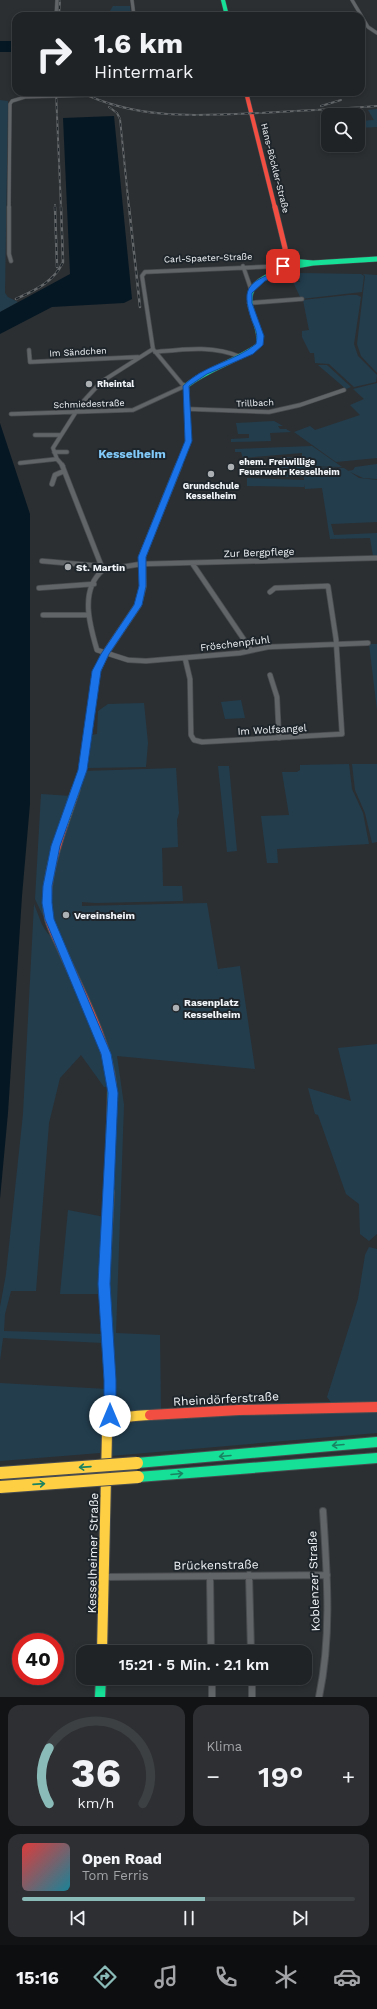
<!DOCTYPE html>
<html lang="de">
<head>
<meta charset="utf-8">
<style>
  body { margin:0; font-family:"Work Sans",sans-serif; background:#2d2f32; color:#f1f3f6; height:100vh; display:flex; flex-direction:column; font-size:15px; white-space:nowrap }
  * { box-sizing:border-box; margin:0 }
  p { font-size:13px; color:#a2a4a7 }
  .icon { flex:none; width:22px; height:22px; fill:none; stroke:currentColor; stroke-width:2; stroke-linecap:round; stroke-linejoin:round }
  .map { position:relative; height:1697px; overflow:hidden }
  .details { display:flex; flex-direction:column; gap:8px; padding:8px; background:#121315; flex:1 }
  .details>* { flex:none }
  .banner { position:absolute; left:12px; top:12px; width:353px; height:84px; border-radius:12px; box-shadow:0 2px 6px #0003,0 0 0 1px #3d4043; background:#202326; color:#f1f3f6; overflow:hidden }
  .tools { position:absolute; left:321px; top:108px; display:grid; gap:8px }
  .tools a { display:grid; place-items:center; width:44px; height:44px; border-radius:8px; background:#202326; box-shadow:0 2px 6px #0003,0 0 0 1px #3d4043; font-size:20px }
  .speed { position:absolute; left:12px; top:1633px; display:flex; gap:8px; font-size:20px; font-weight:700; text-align:center }
  .speed>* { display:grid; place-content:center; width:52px; height:52px; border-radius:50%; background:#202326; box-shadow:0 2px 6px #0003,0 0 0 1px #3d4043; line-height:1 }
  .speed .limit { border:6px solid #d22; background:#fff; color:#111 }
  .pin { position:absolute; display:grid; place-items:center; width:34px; height:34px; color:#fff; margin:-17px; border-radius:8px; box-shadow:0 2px 6px #0006 }
  .me { position:absolute; width:44px; margin:-22px; rotate:0deg; stroke-linejoin:round; filter:drop-shadow(0 0 3px #0008) }
  .turn { display:flex; align-items:center; gap:14px; height:84px; padding:0 16px; font-size:18px }
  .turn .icon { width:52px; height:52px; stroke-width:2.5 }
  .turn b { display:block; font-size:28px; line-height:34px }
  .big { font-size:30px; font-weight:600; line-height:1.1 }
  .details .tile { flex:1; display:flex; flex-direction:column; justify-content:center; gap:6px; min-width:0; padding:0 14px; border-radius:12px; background:#2d2f32 }
  .details .dial { align-items:center; gap:0 }
  .dial svg { height:104px; overflow:visible; fill:none; stroke:#3d4043; stroke-width:7; stroke-linecap:round; text-anchor:middle }
  .dial text { fill:#f1f3f6; stroke:none }
  .song { display:flex; align-items:center; gap:12px }
  .cover { width:48px; height:48px; border-radius:6px; background:linear-gradient(135deg,hsl(0 70% 55%),hsl(190 70% 35%)) }
  .played { height:4px; border-radius:2px; background:linear-gradient(90deg,#8bbbb9 55%,#3d4043 55%) }
  .keys { display:flex; justify-content:space-around; direction:ltr }
  .heat { display:flex; justify-content:space-between; align-items:center; font-size:22px; direction:ltr }
  .details .tiles { flex:1; display:grid; gap:8px; grid-template-columns:1fr 1fr }
  .tile:last-child { grid-column:span 2 }
  .trip { position:absolute; left:76px; top:1645px; width:236px; height:40px; border-radius:12px; background:#202326; box-shadow:0 2px 6px #0003,0 0 0 1px #3d4043; font-weight:600; line-height:40px; text-align:center }
  .tab-bar { display:flex; height:64px; justify-content:space-around; align-items:center; background:#0d0e0f; color:#a2a4a7 }
  .tab-bar .icon { width:28px; height:28px }
  .tab-bar .selected { color:#8bbbb9 }
  .tab-bar b { font-size:18px; color:#f1f3f6 }
  .map>svg:first-child { display:block }
  .green { fill:#233d4d }
  .water { fill:#051723 }
  .lines { fill:none; stroke-linecap:round; stroke-linejoin:round }
  .street-far3-casing { stroke:#494c4f; stroke-width:4 }
  .street-far2-casing { stroke:#494c4f; stroke-width:5 }
  .street-far1-casing { stroke:#494c4f; stroke-width:6 }
  .street-casing { stroke:#494c4f; stroke-width:8 }
  .fast-far4-casing { stroke:#494c4f; stroke-width:5 }
  .fast-far3-casing { stroke:#494c4f; stroke-width:6 }
  .fast-far2-casing { stroke:#494c4f; stroke-width:8 }
  .fast-far1-casing { stroke:#494c4f; stroke-width:10 }
  .fast-casing { stroke:#494c4f; stroke-width:12 }
  .slow-far2-casing { stroke:#494c4f; stroke-width:8 }
  .slow-far1-casing { stroke:#494c4f; stroke-width:10 }
  .slow-casing { stroke:#494c4f; stroke-width:12 }
  .jam-far3-casing { stroke:#494c4f; stroke-width:5 }
  .jam-far2-casing { stroke:#494c4f; stroke-width:6 }
  .jam-far1-casing { stroke:#494c4f; stroke-width:10 }
  .jam-casing { stroke:#494c4f; stroke-width:12 }
  .street-far3 { stroke:#626568; stroke-width:3 }
  .street-far2 { stroke:#626568; stroke-width:3.5 }
  .street-far1 { stroke:#626568; stroke-width:4.5 }
  .street { stroke:#626568; stroke-width:6 }
  .fast-far4 { stroke:#16e098; stroke-width:4 }
  .fast-far3 { stroke:#16e098; stroke-width:5 }
  .fast-far2 { stroke:#16e098; stroke-width:6 }
  .fast-far1 { stroke:#16e098; stroke-width:8 }
  .fast { stroke:#16e098; stroke-width:10 }
  .slow-far2 { stroke:#ffcf43; stroke-width:6 }
  .slow-far1 { stroke:#ffcf43; stroke-width:8 }
  .slow { stroke:#ffcf43; stroke-width:10 }
  .jam-far3 { stroke:#f24e42; stroke-width:4 }
  .jam-far2 { stroke:#f24e42; stroke-width:5 }
  .jam-far1 { stroke:#f24e42; stroke-width:8 }
  .jam { stroke:#f24e42; stroke-width:10 }
  .rail-far1-casing { stroke:#646769; stroke-width:2 }
  .rail-casing { stroke:#646769; stroke-width:2.5 }
  .rail-far1 { stroke:#1f262b; stroke-width:1; stroke-dasharray:3.5; stroke-linecap:butt }
  .rail { stroke:#1f262b; stroke-width:1.5; stroke-dasharray:4; stroke-linecap:butt }
  .slow-bridge-casing { stroke:#494c4f; stroke-width:14; stroke-linecap:butt }
  .slow-bridge { stroke:#ffcf43; stroke-width:12 }
  .oneway { stroke:#1a8362 }
  .route { fill:#1a73e8; stroke:#114b97 }
  .poi-dot { fill:#acb0b3; stroke:#1f262b; stroke-width:1.5 }
  .labels { text-anchor:middle; stroke-width:4; stroke-linejoin:round; paint-order:stroke }
  .far-street-label { font-size:9px; fill:#f1f5f9; stroke:#1f262b }
  .far-poi-label { font-size:9px; font-weight:bold; fill:#f1f5f9; stroke:#1f262b; text-anchor:start }
  .street-label { font-size:10px; fill:#f1f5f9; stroke:#1f262b }
  .poi-label { font-size:10px; font-weight:bold; fill:#f1f5f9; stroke:#1f262b; text-anchor:start }
  .far-district-label { font-size:12px; font-weight:bold; fill:#80c9f9; stroke:#1f262b }
  .near-street-label { font-size:12px; fill:#f1f5f9; stroke:#1f262b }
</style>
</head>
<body>
<div class="map">
<svg width="377" height="1697" viewBox="0 0 377 1697">
  <rect width="100%" height="100%" fill="#2b2f32"/>
  <path class="green" d="M113,6h17l1,10h-24z
    M0,100l8,1 -3,192 3,4 10,5 -18,10z
    M377,109v18l-19,1v-7l16,-1 -6,-10z
    M299,267l1,6 61,1 3,2 -2,16 -61,7 -8,-17h7l-1,-5 -31,1z
    M363,274l14,1v98l-16,-17 -4,-12 8,-68z
    M349,295h8l4,2 -7,47 4,12 19,19 -1,7 -22,5 -25,-23 -14,-1 -1,-10h-4l-8,-16v-6l7,-1 -6,-30z
    M318,365h9l24,22 -5,2z
    M377,383v75l-41,4 -42,-30 16,-6 5,4 45,-15 -10,-10 14,-6 -11,-10z
    M274,421l9,5h-5l2,3h6l5,3 -21,1 1,8 -40,1v-3l18,-1v-4h-11l-2,-11z
    M312,446l30,21 -39,-1v11h-21l-1,-20 21,1v-5l-59,5 -2,-6h-6v-3z
    M377,464v15l-14,-1 -15,-7 5,-1 2,-3z
    M303,467l41,1 15,10 18,2v42l-46,2 3,11 43,-2v23h-4l-3,-18 -40,1 -8,-51 -17,1 -1,-5v3l-57,-1v-8l57,2z
    M369,644h8v66z
    M241,700l4,18 -20,1 -4,-17z
    M144,703l4,40 -2,24 -58,1 4,-33 5,-1 1,-23 10,-7z
    M349,764l3,25 11,24 6,31 -92,5 1,14h-11l-6,-47 28,-1 -7,-43h15l3,-2v-5z
    M352,764h25v78l-5,1 -7,-30 -10,-23z
    M218,766h11l8,85 -10,1z
    M176,768l3,45 -2,7 1,27 -16,1 1,38h19l1,15 -88,2 -13,-1v4l125,-3 11,66 22,-3 15,103 -138,-13 7,49 -8,228 44,2 1,76 -40,2 -7,-3 -7,-111 8,-218 -63,-165c-9,-40 20,-105 33,-145z
    M41,794l30,2 -10,24 -15,92 -3,4 -8,-17z
    M34,904c6,14 8,27 21,36l46,108 6,24 2,14 -5,1 -23,-32 -21,23 -11,45 -13,168h-25l-6,23 -1,17 99,3v9l-100,-5 -3,23v-54l6,-33 17,-160z
    M377,1044v190l-8,7 -9,-7 -1,-30 -13,-10 -28,-79 -3,-1 -7,-26 43,13 -13,-53z
    M68,1210l37,7 -5,77h-40z
    M369,1247l8,2v154l-45,1 -5,-7 31,-98 7,-44z
    M0,1383l107,6 -7,64 -100,8z
    M377,1410v23l-267,23c-1,-17 -1,-22 13,-33l100,-8z"/>
  <path class="water" d="M0,41h16v11h-16z
    M114,116l18,183 -8,4 -72,4 -52,27v-22l70,-38 -7,-156z
    M0,423l30,91v290l-8,92 -14,217 -8,86z"/>
  <g class="lines">
    <g class="street-far3-casing">
      <path id="street-far3" d="M132,0l2,16
        M352,0l16,27 9,6
        M56,16l1,-16
        M9,208l1,-104 2,-3 13,-4 176,-5"/>
    </g>
    <g class="street-far2-casing">
      <path id="street-far2" d="M9,207v47l2,7
        M243,266l8,23
        M249,303l53,-4
        M29,350l1,12 108,-5
        M155,352c30,-3 58,-7 86,5
        M186,386l-4,-2 -29,-35 -11,-73 3,-4 140,-6
        M188,409l81,3 31,-7 44,-15
        M11,414l122,-4 52,-24
        M35,435h25
        M54,452h13
        M20,463l37,-4
        M63,466l-6,-7 -4,-11 28,-44 20,-22 52,-33"/>
    </g>
    <g class="street-far1-casing">
      <path id="street-far1" d="M62,465l41,105
        M52,484l3,-9 9,-4
        M42,561l58,5
        M192,563l59,87
        M39,588l55,-4
        M43,615h45
        M368,643l-100,4 -28,6 -94,8 -18,-1 -31,-10c-7,-24 -18,-60 6,-80l38,-6 236,-6
        M185,658l5,21 1,56 3,5 8,2 140,-8 -6,-95 -8,-53 -53,2 -5,4
        M270,675l7,22 2,41"/>
    </g>
    <g class="street-casing">
      <path id="street" d="M249,1575l2,77
        M210,1576l1,76
        M105,1577l222,-2
        M212,1678v19
        M252,1678v19
        M319,1697c13,-62 8,-123 4,-186"/>
    </g>
    <g class="fast-far4-casing">
      <path id="fast-far4" d="M223,0l4,16"/>
    </g>
    <g class="fast-far3-casing">
      <path id="fast-far3" d="M290,261l23,2 -23,4 -6,-3z
        M313,263l64,-4
        M179,466l10,-25 -3,-55c22,-18 50,-24 73,-41 1,-12 -3,-21 -7,-33 -10,-30 15,-35 37,-45"/>
    </g>
    <g class="fast-far2-casing">
      <path id="fast-far2" d="M166,497l13,-32"/>
    </g>
    <g class="fast-far1-casing">
      <path id="fast-far1" d="M109,1193l3,-109"/>
    </g>
    <g class="fast-casing">
      <path id="fast" d="M109,1192l-5,92 6,96v36l2,7
        M137,1463l240,-21
        M138,1477l239,-19
        M100,1697l1,-19"/>
    </g>
    <g class="slow-far2-casing">
      <path id="slow-far2" d="M76,790l7,-20 14,-99 8,-17 33,-49 5,-19 -1,-29 24,-60"/>
    </g>
    <g class="slow-far1-casing">
      <path id="slow-far1" d="M64,824l12,-35"/>
    </g>
    <g class="slow-casing">
      <path id="slow" d="M102,1652l5,-219c8,-18 26,-17 43,-18"/>
    </g>
    <g class="jam-far3-casing">
      <path id="jam-far3" d="M246,92l29,116"/>
    </g>
    <g class="jam-far2-casing">
      <path id="jam-far2" d="M275,207l10,41 1,14"/>
    </g>
    <g class="jam-far1-casing">
      <path id="jam-far1" d="M64,824c-9,27 -22,67 -15,95 3,11 9,21 13,31 17,39 46,92 50,134"/>
    </g>
    <g class="jam-casing">
      <path id="jam" d="M150,1415l89,-5 138,-3"/>
    </g>
    <use href="#street-far3" class="street-far3"/>
    <use href="#street-far2" class="street-far2"/>
    <use href="#street-far1" class="street-far1"/>
    <use href="#street" class="street"/>
    <use href="#fast-far4" class="fast-far4"/>
    <use href="#fast-far3" class="fast-far3"/>
    <use href="#fast-far2" class="fast-far2"/>
    <use href="#fast-far1" class="fast-far1"/>
    <use href="#fast" class="fast"/>
    <use href="#slow-far2" class="slow-far2"/>
    <use href="#slow-far1" class="slow-far1"/>
    <use href="#slow" class="slow"/>
    <use href="#jam-far3" class="jam-far3"/>
    <use href="#jam-far2" class="jam-far2"/>
    <use href="#jam-far1" class="jam-far1"/>
    <use href="#jam" class="jam"/>
    <g class="rail-far1-casing">
      <path id="rail-far1" d="M59,16l1,-16
        M56,92l5,116
        M80,92c58,28 116,24 179,21 39,-2 79,-4 118,-7
        M321,106l20,-6
        M109,107l8,6 3,6 9,89
        M55,205v3"/>
    </g>
    <g class="rail-casing">
      <path id="rail" d="M55,207l2,60
        M129,207l11,100
        M16,299c19,-9 38,-17 47,-37l-2,-55"/>
    </g>
    <use href="#rail-far1" class="rail-far1"/>
    <use href="#rail" class="rail"/>
    <g class="slow-bridge-casing">
      <path id="slow-bridge" d="M0,1473l137,-10
        M0,1487l138,-10"/>
    </g>
    <use href="#slow-bridge" class="slow-bridge"/>
  </g>
  <defs><path id="oneway-shaft" d="M-6 0H5M1.5-3L5.5 0L1.5 3" fill="none" stroke-width="1.6" stroke-linecap="round" stroke-linejoin="round"/></defs>
  <g class="oneway">
    <use href="#oneway-shaft" transform="translate(338 1445) rotate(175)"/>
    <use href="#oneway-shaft" transform="translate(225 1456) rotate(175)"/>
    <use href="#oneway-shaft" transform="translate(85 1467) rotate(176)"/>
    <use href="#oneway-shaft" transform="translate(177 1474) rotate(-5)"/>
    <use href="#oneway-shaft" transform="translate(39 1484) rotate(-4)"/>
  </g>
  <path class="route" d="M284,262l7,4v2l-26,13 -13,12v10l12,33 -1,9 -10,9 -46,20 -18,12 3,55 -46,116v29l-4,19 -33,49 -8,17 -14,99 -27,76 -8,40v17l2,16 57,135 7,39 -8,191 6,96v36l-2,4 -4,2 -5,-2 -1,-4v-36l-6,-96 10,-191 -7,-39 -56,-135 -3,-16 1,-17 8,-40 27,-76 14,-99 9,-17 33,-49 5,-19 -1,-29 47,-116 -2,-55c20,-21 51,-24 73,-42 2,-9 0,-14 -4,-23 -13,-38 -1,-38 31,-53l-12,-1v-3z"/>
  <g class="poi-dot">
    <circle cx="89" cy="384" r="4"/>
    <circle cx="231" cy="467" r="4"/>
    <circle cx="211" cy="474" r="4"/>
    <circle cx="68" cy="567" r="4"/>
    <circle cx="66" cy="915" r="4"/>
    <circle cx="176" cy="1008" r="4"/>
  </g>
  <g class="labels">
    <g class="far-street-label">
      <text transform="translate(275 168) rotate(76)" y="3">Hans-Böckler-Straße</text>
      <text transform="translate(208 258) rotate(-2)" y="3">Carl-Spaeter-Straße</text>
      <text transform="translate(78 352) rotate(-3)" y="3">Im Sändchen</text>
      <text transform="translate(255 403) rotate(-2)" y="3">Trillbach</text>
      <text transform="translate(89 404) rotate(-2)" y="3">Schmiedestraße</text>
    </g>
    <g class="far-poi-label">
      <text x="97" y="387">Rheintal</text>
      <text x="239" y="465">ehem. Freiwillige<tspan x="239" dy="10">Feuerwehr Kesselheim</tspan></text>
      <text x="211" y="489" text-anchor="middle">Grundschule<tspan x="211" dy="10">Kesselheim</tspan></text>
    </g>
    <g class="street-label">
      <text transform="translate(259 552) rotate(-2)" y="4">Zur Bergpflege</text>
      <text transform="translate(235 643) rotate(-7)" y="4">Fröschenpfuhl</text>
      <text transform="translate(272 729) rotate(-3)" y="4">Im Wolfsangel</text>
    </g>
    <g class="poi-label">
      <text x="76" y="571">St. Martin</text>
      <text x="74" y="919">Vereinsheim</text>
      <text x="184" y="1006">Rasenplatz<tspan x="184" dy="12">Kesselheim</tspan></text>
    </g>
    <g class="far-district-label">
      <text x="132" y="458">Kesselheim</text>
    </g>
    <g class="near-street-label">
      <text transform="translate(226 1399) rotate(-3)" y="4">Rheindörferstraße</text>
      <text transform="translate(93 1553) rotate(-89)" y="4">Kesselheimer Straße</text>
      <text transform="translate(216 1565) rotate(-1)" y="4">Brückenstraße</text>
      <text transform="translate(314 1581) rotate(-92)" y="4">Koblenzer Straße</text>
    </g>
  </g>
</svg>
<div class="tools">
<a><svg class="icon" aria-label="search" viewBox="0 0 24 24"><circle cx="10" cy="10" r="6"/><path d="M15 15l6 6"/></svg></a>
</div>
<div class="speed"><div class="limit">40</div></div>
<div class="pin" style="left:283px;top:266px;background:#d93025"><svg class="icon" aria-label="arrive" viewBox="0 0 24 24"><path d="M6 21V4h12l-3 4 3 4H6"/></svg></div>
<svg class="me" style="left:110px;top:1416px" viewBox="-20 -20 40 40"><circle r="19" fill="#fff"/><path d="M0-13L10 11 0 6-10 11z" fill="#1a73e8"/></svg>
<div class="trip">15:21 · 5 Min. · 2.1 km</div>
<div class="banner">
<div class="turn"><svg class="icon" aria-label="right" viewBox="0 0 24 24"><path d="M7 20v-9h11M14 6l5 5-5 5"/></svg><div><b>1.6 km</b>Hintermark</div></div>
</div>
</div>
<section class="details">
<div class="tiles">
<div class="tile dial"><svg viewBox="0 0 100 80">
<path d="M14 69A42 42 0 1 1 86 69"/>
<path d="M14 69A42 42 0 0 1 14 26" stroke="#8bbbb9"/>
<text x="50" y="56" font-size="32" font-weight="700">36</text>
<text x="50" y="72" font-size="11">km/h</text>
</svg></div>
<div class="tile"><p>Klima</p>
<div class="heat"><a>−</a><b class="big">19°</b><a>+</a></div>
</div>
<div class="tile">
<div class="song"><i class="cover"></i><div><b>Open Road</b><p>Tom Ferris</p></div></div>
<div class="played"></div>
<div class="keys"><svg class="icon" aria-label="previous" viewBox="0 0 24 24"><path d="M18 5L8 12l10 7zM5 5v14"/></svg><svg class="icon" aria-label="pause" viewBox="0 0 24 24"><path d="M8 5v14M16 5v14"/></svg><svg class="icon" aria-label="next" viewBox="0 0 24 24"><path d="M6 5l10 7-10 7zM19 5v14"/></svg></div>
</div>
</div>
</section>
<nav class="tab-bar">
<b>15:16</b>
<svg class="icon selected" aria-label="directions" viewBox="0 0 24 24"><path d="M12 3l9 9-9 9-9-9zM9 14v-3h6M13 9l2 2-2 2"/></svg>
<svg class="icon" aria-label="music" viewBox="0 0 24 24"><path d="M9 18V5l10-2v13"/><circle cx="6" cy="18" r="3"/><circle cx="16" cy="16" r="3"/></svg>
<svg class="icon" aria-label="phone" viewBox="0 0 24 24"><path d="M5 4h4l2 5-3 2q2 4 5 5l2-3 5 2v4C11 20 4 13 5 4z"/></svg>
<svg class="icon" aria-label="climate" viewBox="0 0 24 24"><path d="M12 3v18M4 7l16 10M4 17L20 7"/></svg>
<svg class="icon" aria-label="car" viewBox="0 0 24 24"><path d="M5 17H2v-5l4-1 3-4h7l3 4 3 1v5h-3M9 17h6M6 11h13"/><circle cx="7" cy="17" r="2"/><circle cx="17" cy="17" r="2"/></svg>
</nav>
</body>
</html>
